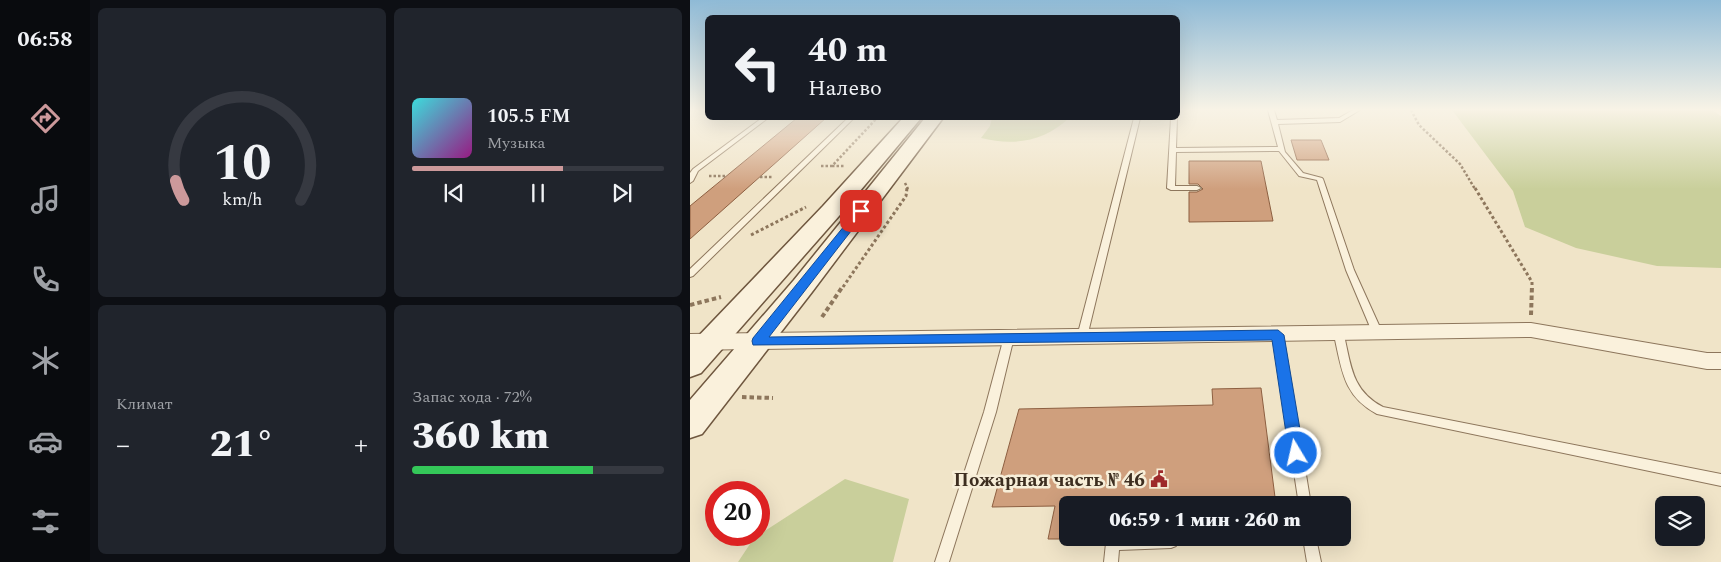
<!DOCTYPE html>
<html lang="ru">
<head>
<meta charset="utf-8">
<style>
  body { margin:0; font-family:Spectral,serif; background:#20242c; color:#f1f3f6; height:100vh; display:flex; flex-direction:column; font-size:19px; white-space:nowrap }
  * { box-sizing:border-box; margin:0 }
  p { font-size:16px; color:#9ea1a6 }
  .icon { flex:none; width:28px; height:28px; fill:none; stroke:currentColor; stroke-width:2; stroke-linecap:round; stroke-linejoin:round }
  .map { position:relative; flex:1; overflow:hidden }
  .details { display:flex; flex-direction:column; gap:8px; padding:8px; background:#0d0f14; width:600px }
  .details>* { flex:none }
  .top-card { position:absolute; left:15px; top:15px; width:475px; height:105px; border-radius:8px; box-shadow:0 5px 20px #0002; background:#171b24; color:#f1f3f6; overflow:hidden }
  .controls { position:absolute; left:965px; top:496px; display:grid; gap:10px }
  .controls a { display:grid; place-items:center; width:50px; height:50px; border-radius:8px; background:#171b24; box-shadow:0 5px 20px #0002; font-size:25px }
  .speed { position:absolute; left:15px; top:481px; display:flex; gap:10px; font-size:25px; font-weight:700; text-align:center }
  .speed>* { display:grid; place-content:center; width:65px; height:65px; border-radius:50%; background:#171b24; box-shadow:0 5px 20px #0002; line-height:1 }
  .speed .limit { border:8px solid #d22; background:#fff; color:#111 }
  .pin { position:absolute; display:grid; place-items:center; width:42px; height:42px; color:#fff; margin:-21px; border-radius:10px; box-shadow:0 2px 8px #0006 }
  .me { position:absolute; width:55px; margin:-28px; rotate:351deg; stroke-linejoin:round; filter:drop-shadow(0 0 4px #0008) }
  .turn { display:flex; align-items:center; gap:18px; height:105px; padding:0 20px; font-size:22px }
  .turn .icon { width:65px; height:65px; stroke-width:2.5 }
  .turn b { display:block; font-size:35px; line-height:42px }
  .big { font-size:38px; font-weight:800; line-height:1.1 }
  .details .card { flex:1; display:flex; flex-direction:column; justify-content:center; gap:8px; min-width:0; padding:0 18px; border-radius:8px; background:#20242c }
  .details .dial { align-items:center; gap:0 }
  .dial svg { height:130px; overflow:visible; fill:none; stroke:#363941; stroke-width:7; stroke-linecap:round; text-anchor:middle }
  .dial text { fill:#f1f3f6; stroke:none }
  .song { display:flex; align-items:center; gap:15px }
  .cover { width:60px; height:60px; border-radius:8px; background:linear-gradient(135deg,hsl(180 70% 55%),hsl(310 70% 35%)) }
  .played { height:5px; border-radius:2px; background:linear-gradient(90deg,#cc999b 60%,#363941 60%) }
  .keys { display:flex; justify-content:space-around; direction:ltr }
  .heat { display:flex; justify-content:space-between; align-items:center; font-size:28px; direction:ltr }
  .charge { height:8px; border-radius:4px; background:linear-gradient(90deg,#34c759 72%,#363941 0) }
  .details .tiles { flex:1; display:grid; gap:8px; grid-template-columns:repeat(2,1fr) }
  .trip { position:absolute; left:369px; top:496px; width:292px; height:50px; border-radius:8px; background:#171b24; box-shadow:0 5px 20px #0002; font-weight:800; line-height:50px; text-align:center }
  main { display:flex; flex:1; min-height:0 }
  .tab-bar { display:flex; flex-direction:column; width:90px; justify-content:space-around; align-items:center; background:#090b0e; color:#9ea1a6 }
  .tab-bar .icon { width:35px; height:35px }
  .tab-bar .selected { color:#cc999b }
  .tab-bar b { font-size:22px; color:#f1f3f6 }
  .map>svg:first-child { display:block }
  .green { fill:#c9cf9b }
  .building { fill:#cf9f7d; stroke:#8d5f41 }
  .lines { fill:none; stroke-linecap:round; stroke-linejoin:round }
  .service-casing { stroke:#8d765c; stroke-width:2 }
  .minor-casing { stroke:#8d765c; stroke-width:2 }
  .secondary-casing { stroke:#6f573f; stroke-width:3 }
  .path-far2 { stroke:#8d765c; stroke-width:2.5; stroke-dasharray:2.5 2; stroke-linecap:butt }
  .path-far1 { stroke:#8d765c; stroke-width:3; stroke-dasharray:3 2.5; stroke-linecap:butt }
  .path { stroke:#8d765c; stroke-width:4; stroke-dasharray:4.5 3; stroke-linecap:butt }
  .service { fill:#faf1dc; fill-rule:evenodd }
  .minor { fill:#faf1dc; fill-rule:evenodd }
  .secondary { fill:#faf1dc; fill-rule:evenodd }
  .route { fill:#1a73e8; stroke:#114b97 }
  .labels { text-anchor:middle; stroke-width:5; stroke-linejoin:round; paint-order:stroke }
  .near-poi-label { font-size:19px; font-weight:bold; fill:#3d2e20; stroke:#f7eed8; text-anchor:end }
</style>
</head>
<body>
<main>
<nav class="tab-bar">
<b>06:58</b>
<svg class="icon selected" aria-label="directions" viewBox="0 0 24 24"><path d="M12 3l9 9-9 9-9-9zM9 14v-3h6M13 9l2 2-2 2"/></svg>
<svg class="icon" aria-label="music" viewBox="0 0 24 24"><path d="M9 18V5l10-2v13"/><circle cx="6" cy="18" r="3"/><circle cx="16" cy="16" r="3"/></svg>
<svg class="icon" aria-label="phone" viewBox="0 0 24 24"><path d="M5 4h4l2 5-3 2q2 4 5 5l2-3 5 2v4C11 20 4 13 5 4z"/></svg>
<svg class="icon" aria-label="climate" viewBox="0 0 24 24"><path d="M12 3v18M4 7l16 10M4 17L20 7"/></svg>
<svg class="icon" aria-label="car" viewBox="0 0 24 24"><path d="M5 17H2v-5l4-1 3-4h7l3 4 3 1v5h-3M9 17h6M6 11h13"/><circle cx="7" cy="17" r="2"/><circle cx="17" cy="17" r="2"/></svg>
<svg class="icon" aria-label="filters" viewBox="0 0 24 24"><path d="M4 7h16M4 17h16"/><circle cx="9" cy="7" r="2"/><circle cx="15" cy="17" r="2"/></svg>
</nav>
<section class="details">
<div class="tiles">
<div class="card dial"><svg viewBox="0 0 100 80">
<path d="M14 69A42 42 0 1 1 86 69"/>
<path d="M14 69A42 42 0 0 1 9 57" stroke="#cc999b"/>
<text x="50" y="56" font-size="32" font-weight="700">10</text>
<text x="50" y="72" font-size="11">km/h</text>
</svg></div>
<div class="card">
<div class="song"><i class="cover"></i><div><b>105.5 FM</b><p>Музыка</p></div></div>
<div class="played"></div>
<div class="keys"><svg class="icon" aria-label="previous" viewBox="0 0 24 24"><path d="M18 5L8 12l10 7zM5 5v14"/></svg><svg class="icon" aria-label="pause" viewBox="0 0 24 24"><path d="M8 5v14M16 5v14"/></svg><svg class="icon" aria-label="next" viewBox="0 0 24 24"><path d="M6 5l10 7-10 7zM19 5v14"/></svg></div>
</div>
<div class="card"><p>Климат</p>
<div class="heat"><a>−</a><b class="big">21°</b><a>+</a></div>
</div>
<div class="card"><p>Запас хода · 72%</p><b class="big">360 km</b><div class="charge"></div></div>
</div>
</section>
<div class="map">
<svg width="1031" height="562" viewBox="0 0 1031 562">
  <rect width="100%" height="100%" fill="#f0e4c8"/>
  <path class="green" d="M762,110h260l9,6v152l-64,-2 -81,-18 -51,-21 -12,-36z
    M302,118h77c-25,24 -56,28 -88,20l9,-12z
    M155,479l64,20 -16,63h-155l16,-24z"/>
  <path class="building" d="M107,118h29l-136,121v-33z
    M601,140h30l8,20h-32z
    M499,161h72l12,60 -84,1v-30h8l6,-3 -5,-5h-9z
    M571,388l15,117h-58v-5l-150,5v34h-20l7,-33 -63,1 27,-98 194,-4 -1,-16z"/>
  <g class="lines">
    <g class="service-casing">
      <path id="service" d="M578,110h6l3,10 62,-2 14,-8h7l-20,12 -62,2 7,28 18,21 19,5 1,1 31,91 29,64 -2,2h-6l-2,-2 -27,-64 -29,-90 -18,-4 -20,-25 -103,1 -1,34h22l4,2 -4,2h-26l-4,-2 4,-70h6l-1,30 102,-1z
        M72,118h6l-70,53 -5,10 -3,2v-10l3,-4z
        M158,118h6l-161,158 -3,1v-8z
        M444,118h6l-53,219 -2,3h-6l-2,-3z
        M588,331l3,1 2,3 28,170h-12l-26,-170 2,-3z
        M649,331l3,1 2,3c7,31 8,56 39,72l338,67v12l-344,-72c-34,-18 -35,-44 -43,-79l2,-3z
        M319,333l3,1 2,3 -18,75 -47,150h-14l49,-150 20,-75 2,-3z
        M418,538h68l2,3 -2,5 -5,2 -52,2 -1,12h-14l2,-19z
        M613,538h13l5,24h-14z"/>
    </g>
    <g class="minor-casing">
      <path id="minor" d="M841,323l176,30h14v16h-14l-176,-32 -841,13v-16z"/>
    </g>
    <g class="secondary-casing">
      <path id="secondary" d="M213,118h18l-82,98 -138,157 -11,4v-32l133,-139z
        M235,118h18l-131,174 -110,142 -12,4v-38l104,-120z"/>
    </g>
    <path class="path-far2" d="M721,110l8,15 41,39 15,25
      M131,166h11l45,-48
      M142,166h13
      M19,176h17
      M70,177h12
      M215,183l3,6"/>
    <path class="path-far1" d="M785,188l57,94v5
      M61,235l55,-28
      M153,287l63,-91 1,-8"/>
    <path class="path" d="M0,305l31,-8
      M841,315l1,-29
      M132,317l21,-31
      M52,397l31,1"/>
    <use href="#service" class="service"/>
    <use href="#minor" class="minor"/>
    <use href="#secondary" class="secondary"/>
  </g>
  <linearGradient id="sky" x2="0" y2="1"><stop stop-color="#8fbad6"/><stop offset="0.58" stop-color="#f8f3e6"/><stop offset="1" stop-color="#f8f3e6" stop-opacity="0"/></linearGradient>
  <rect width="1031" height="189" fill="url(#sky)"/>
  <path class="route" d="M171,208l5,3 -1,2 -96,124 509,-7 6,5 20,118 -2,4 -6,2 -5,-2 -2,-4 -17,-113 -519,5 -1,-4 1,-3 105,-129z"/>
  <defs>
    <g id="civic-bare" transform="scale(1.35)"><path d="M-.6-6.5H3V-4.5H.6V-3L4-1V1h2V6H-6V1h2V-1L-.6-3ZM-1.2 2.5V6h2.4V2.5Z" fill="#9e2a2b" stroke="#f7eed8" stroke-width="2.5" paint-order="stroke"/></g>
  </defs>
  <g fill-rule="evenodd">
    <use href="#civic-bare" x="469" y="479"/>
  </g>
  <g class="labels">
    <g class="near-poi-label">
      <text x="455" y="486">Пожарная часть № 46</text>
    </g>
  </g>
</svg>
<div class="controls">
<a><svg class="icon" aria-label="layers" viewBox="0 0 24 24"><path d="M12 4l9 5-9 5-9-5zM3 14l9 5 9-5"/></svg></a>
</div>
<div class="speed"><div class="limit">20</div></div>
<div class="pin" style="left:171px;top:211px;background:#d93025"><svg class="icon" aria-label="arrive" viewBox="0 0 24 24"><path d="M6 21V4h12l-3 4 3 4H6"/></svg></div>
<svg class="me" style="left:606px;top:453px" viewBox="-20 -20 40 40"><circle r="17" fill="#1a73e8" stroke="#fff" stroke-width="3"/><path d="M0-11L8 9 0 5-8 9z" fill="#fff"/></svg>
<div class="trip">06:59 · 1 мин · 260 m</div>
<div class="top-card">
<div class="turn"><svg class="icon" aria-label="left" viewBox="0 0 24 24"><path d="M17 20v-9H6M10 6l-5 5 5 5"/></svg><div><b>40 m</b>Налево</div></div>
</div>
</div>
</main>
</body>
</html>
